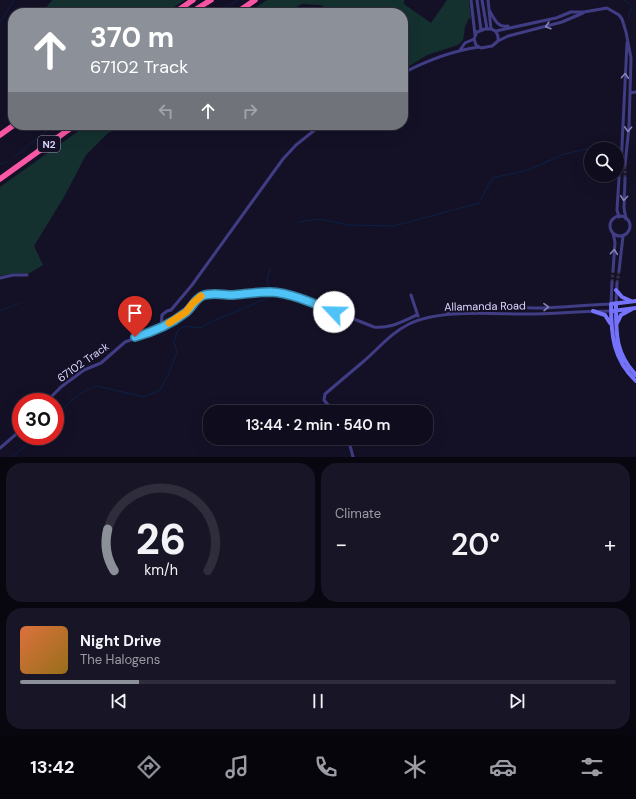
<!DOCTYPE html>
<html lang="en">
<head>
<meta charset="utf-8">
<style>
  body { margin:0; font-family:"DM Sans",sans-serif; background:#181626; color:#f1f3f6; height:100vh; display:flex; flex-direction:column; font-size:15px; white-space:nowrap }
  * { box-sizing:border-box; margin:0 }
  p { font-size:13px; color:#9b9ca4 }
  .icon { flex:none; width:22px; height:22px; fill:none; stroke:currentColor; stroke-width:2; stroke-linecap:round; stroke-linejoin:round }
  .map { position:relative; height:457px; overflow:hidden }
  .sheet { display:flex; flex-direction:column; gap:6px; padding:6px; background:#080710; flex:1 }
  .sheet>* { flex:none }
  .top-card { position:absolute; left:8px; top:8px; width:400px; height:122px; border-radius:16px; box-shadow:0 4px 16px #0002,0 0 0 1px #2f2d3b; background:#8c9099; color:#fff; overflow:hidden }
  .tools { position:absolute; left:584px; top:142px; display:grid; gap:8px }
  .tools a { display:grid; place-items:center; width:40px; height:40px; border-radius:50%; background:#0f0d1d; box-shadow:0 4px 16px #0002,0 0 0 1px #2f2d3b; font-size:20px }
  .speed { position:absolute; left:12px; top:393px; display:flex; gap:8px; font-size:20px; font-weight:700; text-align:center }
  .speed>* { display:grid; place-content:center; width:52px; height:52px; border-radius:50%; background:#0f0d1d; box-shadow:0 4px 16px #0002,0 0 0 1px #2f2d3b; line-height:1 }
  .speed .limit { border:6px solid #d22; background:#fff; color:#111 }
  .pin { position:absolute; display:grid; place-items:center; width:34px; height:34px; color:#fff; margin:-41px -17px; border-radius:50% 50% 50% 0; rotate:-45deg; box-shadow:0 0 4px #0007 }
  .pin .icon { rotate:45deg }
  .me { position:absolute; width:44px; margin:-22px; rotate:294deg; stroke-linejoin:round; filter:drop-shadow(0 0 3px #0008) }
  .turn { display:flex; align-items:center; gap:14px; height:84px; padding:0 16px; font-size:18px }
  .turn .icon { width:52px; height:52px; stroke-width:2.5 }
  .turn b { display:block; font-size:28px; line-height:34px }
  .lanes { display:flex; align-items:center; height:38px; padding:0 16px; background:#0003; justify-content:center; gap:20px; direction:ltr }
  .lanes .off { opacity:.35 }
  .big { font-size:30px; font-weight:600; line-height:1.1 }
  .sheet .widget { flex:1; display:flex; flex-direction:column; justify-content:center; gap:6px; min-width:0; padding:0 14px; border-radius:16px; background:#181626 }
  .sheet .dial { align-items:center; gap:0 }
  .dial svg { height:104px; overflow:visible; fill:none; stroke:#2f2d3b; stroke-width:7; stroke-linecap:round; text-anchor:middle }
  .dial text { fill:#f1f3f6; stroke:none }
  .song { display:flex; align-items:center; gap:12px }
  .cover { width:48px; height:48px; border-radius:6px; background:linear-gradient(135deg,hsl(20 70% 55%),hsl(40 70% 35%)) }
  .played { height:4px; border-radius:2px; background:linear-gradient(90deg,#8c9099 20%,#2f2d3b 20%) }
  .keys { display:flex; justify-content:space-around; direction:ltr }
  .heat { display:flex; justify-content:space-between; align-items:center; font-size:22px; direction:ltr }
  .sheet .tiles { flex:1; display:grid; gap:6px; grid-template-columns:1fr 1fr }
  .widget:last-child { grid-column:span 2 }
  .trip { position:absolute; left:203px; top:405px; width:230px; height:40px; border-radius:16px; background:#0f0d1d; box-shadow:0 4px 16px #0002,0 0 0 1px #2f2d3b; font-weight:600; line-height:40px; text-align:center }
  .tabs { display:flex; height:64px; justify-content:space-around; align-items:center; background:#06050c; color:#9b9ca4 }
  .tabs .icon { width:28px; height:28px }
  .tabs .selected { color:#8c9099 }
  .tabs b { font-size:18px; color:#f1f3f6 }
  .map>svg:first-child { display:block }
  .green { fill:#143130 }
  .lines { fill:none; stroke-linecap:round; stroke-linejoin:round }
  .stream { stroke:#0c2145; stroke-width:1 }
  .street-tunnel { stroke:#322f47; stroke-width:3; stroke-dasharray:3 1.5; stroke-linecap:butt }
  .street { stroke:#403d85; stroke-width:3 }
  .secondary { stroke:#7572fb; stroke-width:4 }
  .highway { stroke:#fa57a5; stroke-width:5.5 }
  .oneway { stroke:#8683bb }
  .route-casing { stroke:#337fa1; stroke-width:10 }
  .route { stroke:#4fc3f7; stroke-width:7 }
  .slow { stroke:#f59e0b; stroke-width:7 }
  .labels { text-anchor:middle; stroke-width:4; stroke-linejoin:round; paint-order:stroke }
  .shield { fill:#141127; stroke:#a09cbe; stroke-width:1 }
  .shield-label { font-size:10px; font-weight:bold; fill:#dcd8fe }
  .street-label { font-size:11px; fill:#dcd8fe; stroke:#141127 }
</style>
</head>
<body>
<div class="map">
<svg width="636" height="457" viewBox="0 0 636 457">
  <rect width="100%" height="100%" fill="#141127"/>
  <path class="green" d="M52,0h133l-21,13h-122z
    M267,0h137v4l27,19 16,-23h22l2,19 -2,-1 -4,9 -2,13 -5,5 -31,10 -24,15v-57h-64l-19,-8 -18,-1 -16,9h-39z
    M87,125h38l-17,8 -22,22 -22,42 -30,49 9,19 -15,9 -13,-1 -15,3v-89z"/>
  <g class="lines">
    <path class="stream" d="M624,0l7,5
      M215,13l23,-13
      M629,18v-3l3,-8
      M0,22l14,-22
      M14,157l40,-32
      M0,164l7,-2
      M298,222l22,-3 28,6 46,1 85,-23 13,-25 36,-8 36,-16 32,-7 6,-6
      M269,290l-2,-9 3,-12
      M0,311l20,-8
      M55,419c11,-15 24,-28 42,-33l47,11 16,-7 9,-17 8,-21 -3,-10 3,-10 4,-4 5,-2 14,2 15,-8 51,-21 3,-4
      M11,457l28,-21"/>
    <path class="street-tunnel" d="M619,178l2,-12
      M625,178v-13
      M612,282l1,-11
      M617,283l2,-12"/>
    <path class="street" d="M471,0l4,35
      M477,0l4,30
      M482,0l5,29
      M488,0l3,29
      M489,10c5,8 8,18 19,16
      M485,29c9,-1 14,3 13,12l-6,5 -11,2 -5,-3 -2,-6 3,-7z
      M496,31l60,-13 15,-6h13l23,-4 12,7 3,4 4,13 5,26 -2,69 -4,38
      M498,41l10,-5 54,-14 21,-9
      M460,50l5,-7 9,-4
      M403,73c25,-13 48,-22 76,-26
      M630,93l6,-1
      M621,166l6,-123
      M625,178l-1,30 2,11
      M610 226a10 10 0 1 1 20 0a10 10 0 1 1-20 0Z
      M619,217l-2,-7 2,-32
      M613,233l2,9 -2,29
      M619,271l4,-35
      M0,278l13,-3h14
      M411,295l7,21
      M616,304l1,-21
      M447,314c32,-9 64,-6 96,-6 23,-1 45,-3 68,-4l1,-22
      M161,327l1,-12 5,-4 4,-1 21,-25 91,-126 13,-14 25,-20
      M46,402l15,-15 23,-17 17,-7 24,-21 27,-10 18,-10 16,-9 7,-10 11,-8 34,-1 20,-2h13l22,3 81,32c16,2 29,-6 43,-12
      M334,412l-10,-12 1,-6c13,-11 26,-22 39,-33 15,-13 27,-28 45,-37 30,-15 83,-10 117,-10 28,0 57,-3 85,-3
      M348,438l5,19
      M0,448l21,-18"/>
    <path class="secondary" d="M616,290l6,7 9,4
      M636,301l-25,3c0,31 2,55 25,77
      M616,304c0,29 -1,49 20,71
      M593,311l12,4 5,8
      M613,311l23,-3
      M617,323l4,-8 11,-6"/>
    <path class="highway" d="M174,13l19,-13
      M190,13l21,-13
      M236,13l19,-13
      M0,135l14,-10
      M0,179l75,-54"/>
  </g>
  <defs><path id="oneway-chevron" d="M-2-3.5L2.5 0L-2 3.5" fill="none" stroke-width="1.6" stroke-linecap="round" stroke-linejoin="round"/></defs>
  <g class="oneway">
    <use href="#oneway-chevron" transform="translate(548 26) rotate(163)"/>
    <use href="#oneway-chevron" transform="translate(625 76) rotate(-86)"/>
    <use href="#oneway-chevron" transform="translate(628 129) rotate(93)"/>
    <use href="#oneway-chevron" transform="translate(624 198) rotate(95)"/>
    <use href="#oneway-chevron" transform="translate(614 252) rotate(-85)"/>
    <use href="#oneway-chevron" transform="translate(546 307) rotate(-1)"/>
  </g>
  <g class="lines">
    <g class="route-casing">
      <path id="route" d="M135,337c18,-5 36,-13 50,-24 7,-5 9,-13 17,-17 9,-4 21,-1 31,-1 12,-1 24,-3 37,-3 22,1 43,11 64,20"/>
    </g>
    <use href="#route" class="route"/>
    <path class="slow" d="M169,323l17,-11 7,-9 8,-7"/>
  </g>
  <g class="labels">
    <rect class="shield" x="38" y="136" width="22" height="16" rx="3"/>
    <g class="shield-label">
      <text x="49" y="148">N2</text>
    </g>
    <g class="street-label">
      <text transform="translate(485 306) rotate(-1)" y="4">Allamanda Road</text>
      <text transform="translate(83 362) rotate(-35)" y="4">67102 Track</text>
    </g>
  </g>
</svg>
<div class="tools">
<a><svg class="icon" aria-label="search" viewBox="0 0 24 24"><circle cx="10" cy="10" r="6"/><path d="M15 15l6 6"/></svg></a>
</div>
<div class="speed"><div class="limit">30</div></div>
<div class="pin" style="left:135px;top:337px;background:#d93025"><svg class="icon" aria-label="arrive" viewBox="0 0 24 24"><path d="M6 21V4h12l-3 4 3 4H6"/></svg></div>
<svg class="me" style="left:334px;top:312px" viewBox="-20 -20 40 40"><circle r="19" fill="#fff"/><path d="M0-13L10 11 0 6-10 11z" fill="#4fc3f7"/></svg>
<div class="trip">13:44 · 2 min · 540 m</div>
<div class="top-card">
<div class="turn"><svg class="icon" aria-label="ahead" viewBox="0 0 24 24"><path d="M12 20V5M6 11l6-6 6 6"/></svg><div><b>370 m</b>67102 Track</div></div>
<div class="lanes"><svg class="icon off" aria-label="left" viewBox="0 0 24 24"><path d="M17 20v-9H6M10 6l-5 5 5 5"/></svg><svg class="icon" aria-label="ahead" viewBox="0 0 24 24"><path d="M12 20V5M6 11l6-6 6 6"/></svg><svg class="icon off" aria-label="right" viewBox="0 0 24 24"><path d="M7 20v-9h11M14 6l5 5-5 5"/></svg></div>
</div>
</div>
<section class="sheet">
<div class="tiles">
<div class="widget dial"><svg viewBox="0 0 100 80">
<path d="M14 69A42 42 0 1 1 86 69"/>
<path d="M14 69A42 42 0 0 1 9 37" stroke="#8c9099"/>
<text x="50" y="56" font-size="32" font-weight="700">26</text>
<text x="50" y="72" font-size="11">km/h</text>
</svg></div>
<div class="widget"><p>Climate</p>
<div class="heat"><a>−</a><b class="big">20°</b><a>+</a></div>
</div>
<div class="widget">
<div class="song"><i class="cover"></i><div><b>Night Drive</b><p>The Halogens</p></div></div>
<div class="played"></div>
<div class="keys"><svg class="icon" aria-label="previous" viewBox="0 0 24 24"><path d="M18 5L8 12l10 7zM5 5v14"/></svg><svg class="icon" aria-label="pause" viewBox="0 0 24 24"><path d="M8 5v14M16 5v14"/></svg><svg class="icon" aria-label="next" viewBox="0 0 24 24"><path d="M6 5l10 7-10 7zM19 5v14"/></svg></div>
</div>
</div>
</section>
<nav class="tabs">
<b>13:42</b>
<svg class="icon selected" aria-label="directions" viewBox="0 0 24 24"><path d="M12 3l9 9-9 9-9-9zM9 14v-3h6M13 9l2 2-2 2"/></svg>
<svg class="icon" aria-label="music" viewBox="0 0 24 24"><path d="M9 18V5l10-2v13"/><circle cx="6" cy="18" r="3"/><circle cx="16" cy="16" r="3"/></svg>
<svg class="icon" aria-label="phone" viewBox="0 0 24 24"><path d="M5 4h4l2 5-3 2q2 4 5 5l2-3 5 2v4C11 20 4 13 5 4z"/></svg>
<svg class="icon" aria-label="climate" viewBox="0 0 24 24"><path d="M12 3v18M4 7l16 10M4 17L20 7"/></svg>
<svg class="icon" aria-label="car" viewBox="0 0 24 24"><path d="M5 17H2v-5l4-1 3-4h7l3 4 3 1v5h-3M9 17h6M6 11h13"/><circle cx="7" cy="17" r="2"/><circle cx="17" cy="17" r="2"/></svg>
<svg class="icon" aria-label="filters" viewBox="0 0 24 24"><path d="M4 7h16M4 17h16"/><circle cx="9" cy="7" r="2"/><circle cx="15" cy="17" r="2"/></svg>
</nav>
</body>
</html>
